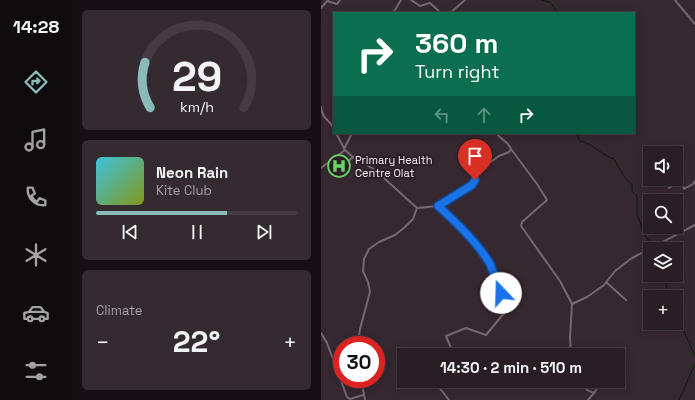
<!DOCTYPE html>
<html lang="en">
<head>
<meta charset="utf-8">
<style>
  body { margin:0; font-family:"Space Grotesk",sans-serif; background:#342b31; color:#f1f3f6; height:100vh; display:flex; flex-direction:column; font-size:15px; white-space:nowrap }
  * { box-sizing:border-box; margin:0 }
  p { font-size:13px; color:#a5a2a6 }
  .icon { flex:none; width:22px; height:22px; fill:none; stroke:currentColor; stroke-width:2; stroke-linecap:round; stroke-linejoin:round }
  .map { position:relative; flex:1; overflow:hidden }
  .sheet { display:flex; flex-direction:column; gap:10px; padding:10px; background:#161014; width:249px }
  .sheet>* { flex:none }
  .top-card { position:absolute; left:12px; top:12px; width:302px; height:122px; border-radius:0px; box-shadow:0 2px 10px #0003,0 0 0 1px #443c41; background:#0b6e4f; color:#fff; overflow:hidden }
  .fabs { position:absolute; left:322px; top:146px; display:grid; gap:8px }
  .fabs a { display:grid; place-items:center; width:40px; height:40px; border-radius:0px; background:#281e24; box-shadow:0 2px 10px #0003,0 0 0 1px #443c41; font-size:20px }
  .speed { position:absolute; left:12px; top:336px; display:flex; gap:8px; font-size:20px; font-weight:700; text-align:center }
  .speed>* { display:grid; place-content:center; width:52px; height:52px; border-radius:50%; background:#281e24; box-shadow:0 2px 10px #0003,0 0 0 1px #443c41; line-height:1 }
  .speed .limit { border:6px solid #d22; background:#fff; color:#111 }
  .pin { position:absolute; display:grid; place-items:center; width:34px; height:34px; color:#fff; margin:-41px -17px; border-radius:50% 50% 50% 0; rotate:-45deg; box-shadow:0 0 4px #0007 }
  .pin .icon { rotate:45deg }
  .me { position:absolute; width:44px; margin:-22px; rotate:339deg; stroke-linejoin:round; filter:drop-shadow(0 0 3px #0008) }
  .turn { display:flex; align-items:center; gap:14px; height:84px; padding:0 16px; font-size:18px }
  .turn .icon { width:52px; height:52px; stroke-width:2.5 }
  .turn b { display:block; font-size:28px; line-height:34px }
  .lanes { display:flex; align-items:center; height:38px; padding:0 16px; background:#0003; justify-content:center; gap:20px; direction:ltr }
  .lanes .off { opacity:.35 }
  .big { font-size:30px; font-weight:700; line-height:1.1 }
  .sheet .card { flex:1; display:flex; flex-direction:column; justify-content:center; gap:6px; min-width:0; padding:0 14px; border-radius:6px; background:#342b31 }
  .sheet .dial { align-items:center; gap:0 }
  .dial svg { height:104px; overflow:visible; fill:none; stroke:#443c41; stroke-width:7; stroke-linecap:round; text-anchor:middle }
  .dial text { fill:#f1f3f6; stroke:none }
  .song { display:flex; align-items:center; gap:12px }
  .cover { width:48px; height:48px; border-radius:6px; background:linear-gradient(135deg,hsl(190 70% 55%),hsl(70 70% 35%)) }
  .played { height:4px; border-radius:2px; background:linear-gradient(90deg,#8bbbb9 65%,#443c41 65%) }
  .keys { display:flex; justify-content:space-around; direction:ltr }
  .heat { display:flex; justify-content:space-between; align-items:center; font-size:22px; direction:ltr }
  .trip { position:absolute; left:76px; top:348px; width:228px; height:40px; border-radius:0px; background:#281e24; box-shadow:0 2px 10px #0003,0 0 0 1px #443c41; font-weight:700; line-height:40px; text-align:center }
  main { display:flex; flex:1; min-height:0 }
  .dock { display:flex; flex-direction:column; width:72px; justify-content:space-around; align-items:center; background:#100c0e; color:#a5a2a6 }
  .dock .icon { width:28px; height:28px }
  .dock .active { color:#8bbbb9 }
  .dock b { font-size:18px; color:#f1f3f6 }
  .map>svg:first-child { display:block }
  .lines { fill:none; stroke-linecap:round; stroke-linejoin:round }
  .stream { stroke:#0a1d09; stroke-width:1 }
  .minor { stroke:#76686f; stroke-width:2 }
  .route-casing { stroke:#114b97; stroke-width:10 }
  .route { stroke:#1a73e8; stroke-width:7 }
  .labels { text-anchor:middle; stroke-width:4; stroke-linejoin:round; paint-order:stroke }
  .poi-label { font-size:11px; fill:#f5ecf1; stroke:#2c1e26; text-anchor:start }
</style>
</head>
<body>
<main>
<nav class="dock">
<b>14:28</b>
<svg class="icon active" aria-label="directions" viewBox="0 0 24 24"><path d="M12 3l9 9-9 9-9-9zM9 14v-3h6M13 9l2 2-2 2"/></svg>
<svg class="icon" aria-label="music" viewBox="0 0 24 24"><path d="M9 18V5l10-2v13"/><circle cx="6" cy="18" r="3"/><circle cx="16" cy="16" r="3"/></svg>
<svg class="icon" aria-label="phone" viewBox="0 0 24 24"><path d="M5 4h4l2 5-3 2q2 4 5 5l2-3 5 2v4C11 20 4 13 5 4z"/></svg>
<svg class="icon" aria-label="climate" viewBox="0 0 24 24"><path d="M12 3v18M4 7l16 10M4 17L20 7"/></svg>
<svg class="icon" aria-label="car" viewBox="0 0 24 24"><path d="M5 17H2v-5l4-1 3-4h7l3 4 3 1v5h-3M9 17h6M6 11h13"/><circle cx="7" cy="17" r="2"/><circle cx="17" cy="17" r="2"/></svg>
<svg class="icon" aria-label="filters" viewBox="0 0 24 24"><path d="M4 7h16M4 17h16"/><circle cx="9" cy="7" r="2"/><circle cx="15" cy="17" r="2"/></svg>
</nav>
<section class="sheet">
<div class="card dial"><svg viewBox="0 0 100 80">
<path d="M14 69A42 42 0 1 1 86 69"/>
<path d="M14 69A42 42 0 0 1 10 34" stroke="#8bbbb9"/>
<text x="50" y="56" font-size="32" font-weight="700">29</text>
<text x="50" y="72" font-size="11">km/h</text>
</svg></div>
<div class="card">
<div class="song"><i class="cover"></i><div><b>Neon Rain</b><p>Kite Club</p></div></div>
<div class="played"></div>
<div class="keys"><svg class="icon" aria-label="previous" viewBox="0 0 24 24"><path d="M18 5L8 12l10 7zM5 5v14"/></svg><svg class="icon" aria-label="pause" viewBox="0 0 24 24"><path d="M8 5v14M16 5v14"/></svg><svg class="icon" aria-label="next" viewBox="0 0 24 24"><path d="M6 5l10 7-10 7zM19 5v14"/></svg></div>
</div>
<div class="card"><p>Climate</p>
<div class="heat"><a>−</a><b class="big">22°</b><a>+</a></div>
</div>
</section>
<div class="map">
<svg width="374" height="400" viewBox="0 0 374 400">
  <rect width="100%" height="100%" fill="#362830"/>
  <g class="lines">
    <path class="stream" d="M220,0l9,2 8,11
      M255,133l4,8c14,3 21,14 34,18 5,8 10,20 18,25v7l5,5v18l8,22 5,5v6
      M337,275l8,6 1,13 2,3
      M355,310l2,2v6l17,38
      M358,400l16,-36"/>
    <path class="minor" d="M90,0l9,6 10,-3 11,10
      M354,0l20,24
      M6,1l10,3 3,-4
      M0,8l7,-8
      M72,13l8,-13
      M129,13l15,-13
      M0,107c2,14 8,11 13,22
      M15,133l9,17 8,7 22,13 42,38 -4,11 -8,8 -10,8 -16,7 -10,7 -5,10 -1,12 5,11 2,10 -10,37 -2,16
      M175,133c5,7 11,7 15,16l26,35 10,16 -25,22 -1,4 39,55 12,23 15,-7 17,-12 11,-14 17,-13 63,-33
      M23,149l8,-16
      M23,165l9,-8
      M0,168l24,-18
      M348,188l9,-5 3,-4 3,10 9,-5 2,-3
      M117,206l34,-21 3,-5 -1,-6 25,-18 10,-4 2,-3
      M96,208l21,-2c17,15 42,38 52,58 7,15 9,30 19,43l-23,28 -20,-7 -20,8 8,19
      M285,282l20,18
      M0,333l6,10 20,54 3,2 13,-4
      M250,355l-1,-17 2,-34
      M40,379l4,21
      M113,381l15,19
      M259,381l7,9 7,3 -6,7
      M273,393l8,-12"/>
  </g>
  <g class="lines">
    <g class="route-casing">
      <path id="route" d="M154,180l-3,5 -34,21c18,16 40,37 52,58 4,9 7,20 11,29"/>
    </g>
    <use href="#route" class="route"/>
  </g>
  <defs>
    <g id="hospital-ring" transform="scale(1.15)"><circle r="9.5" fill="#2c1e26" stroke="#6ad363" stroke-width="1.5"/><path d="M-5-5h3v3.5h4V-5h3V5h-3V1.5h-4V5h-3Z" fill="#6ad363"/></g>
  </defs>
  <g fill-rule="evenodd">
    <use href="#hospital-ring" x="18" y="166"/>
  </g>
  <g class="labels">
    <g class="poi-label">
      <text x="34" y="164">Primary Health<tspan x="34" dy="13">Centre Olat</tspan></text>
    </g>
  </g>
</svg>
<div class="fabs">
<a><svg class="icon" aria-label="sound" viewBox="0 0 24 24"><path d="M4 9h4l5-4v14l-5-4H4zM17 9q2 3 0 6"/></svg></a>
<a><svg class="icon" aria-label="search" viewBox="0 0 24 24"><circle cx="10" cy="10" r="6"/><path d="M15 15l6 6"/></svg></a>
<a><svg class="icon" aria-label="layers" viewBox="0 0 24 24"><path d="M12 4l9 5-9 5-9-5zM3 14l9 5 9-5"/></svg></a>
<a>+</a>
</div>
<div class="speed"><div class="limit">30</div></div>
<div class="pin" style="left:154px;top:180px;background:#d93025"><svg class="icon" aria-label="arrive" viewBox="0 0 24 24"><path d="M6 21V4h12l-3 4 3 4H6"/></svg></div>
<svg class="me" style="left:180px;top:293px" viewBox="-20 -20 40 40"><circle r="19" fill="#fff"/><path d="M0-13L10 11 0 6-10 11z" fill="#1a73e8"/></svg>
<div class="trip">14:30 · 2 min · 510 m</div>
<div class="top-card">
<div class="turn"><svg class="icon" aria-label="right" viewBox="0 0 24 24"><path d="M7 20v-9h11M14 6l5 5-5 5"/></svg><div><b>360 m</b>Turn right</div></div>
<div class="lanes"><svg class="icon off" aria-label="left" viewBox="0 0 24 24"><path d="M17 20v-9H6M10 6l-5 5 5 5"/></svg><svg class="icon off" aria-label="ahead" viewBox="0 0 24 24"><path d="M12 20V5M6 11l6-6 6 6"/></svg><svg class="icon" aria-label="right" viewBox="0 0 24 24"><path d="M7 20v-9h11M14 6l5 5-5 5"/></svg></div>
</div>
</div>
</main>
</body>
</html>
